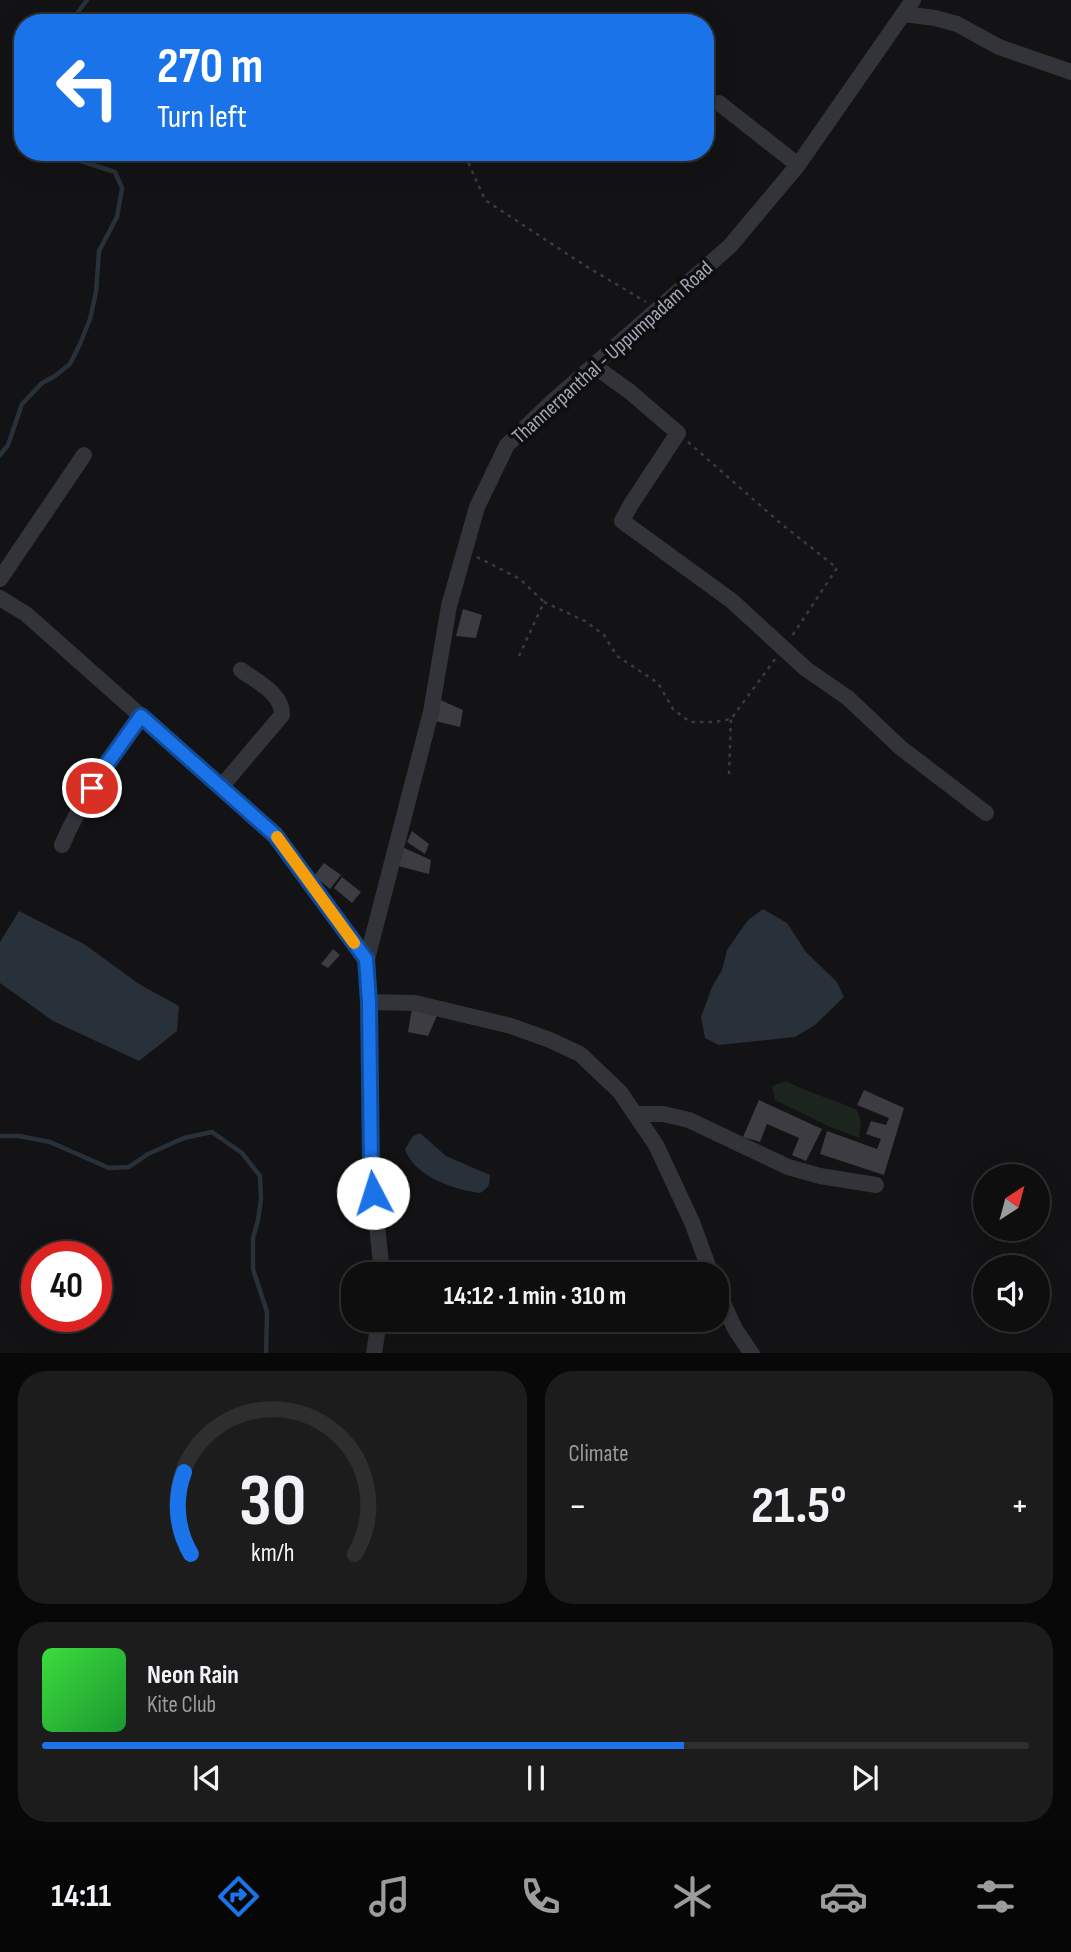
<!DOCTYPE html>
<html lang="en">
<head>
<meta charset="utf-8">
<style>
  body { margin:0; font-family:"Sofia Sans Condensed",sans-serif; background:#1c1c1d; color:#f1f3f6; height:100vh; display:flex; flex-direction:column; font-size:26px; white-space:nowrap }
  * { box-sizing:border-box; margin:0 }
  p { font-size:23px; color:#9b9c9e }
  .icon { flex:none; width:38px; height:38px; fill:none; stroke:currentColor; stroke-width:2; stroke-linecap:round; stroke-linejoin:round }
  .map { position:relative; height:1353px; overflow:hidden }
  .sheet { display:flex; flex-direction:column; gap:18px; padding:18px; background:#080808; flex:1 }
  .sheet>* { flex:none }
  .hud { position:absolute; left:14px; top:14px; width:700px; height:147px; border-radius:28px; box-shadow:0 7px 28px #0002,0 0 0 2px #2e2e2f; background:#1a73e8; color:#fff; overflow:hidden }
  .needle { width:46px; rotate:36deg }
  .tools { position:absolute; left:973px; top:1164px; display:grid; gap:14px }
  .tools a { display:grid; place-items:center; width:77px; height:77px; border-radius:50%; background:#0e0e0f; box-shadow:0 7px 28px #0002,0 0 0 2px #2e2e2f; font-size:35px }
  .speed { position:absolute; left:21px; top:1241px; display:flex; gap:14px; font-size:35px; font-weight:700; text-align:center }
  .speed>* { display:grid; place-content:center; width:91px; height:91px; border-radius:50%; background:#0e0e0f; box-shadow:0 7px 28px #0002,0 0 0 2px #2e2e2f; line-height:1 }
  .speed .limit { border:10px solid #d22; background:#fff; color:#111 }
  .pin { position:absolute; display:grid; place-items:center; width:60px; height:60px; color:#fff; margin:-30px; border:4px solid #fff; border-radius:50%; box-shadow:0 2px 7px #0007 }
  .me { position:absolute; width:77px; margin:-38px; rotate:355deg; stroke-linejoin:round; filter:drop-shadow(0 0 5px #0008) }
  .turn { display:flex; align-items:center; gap:24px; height:147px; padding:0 28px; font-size:32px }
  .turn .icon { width:91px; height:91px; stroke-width:2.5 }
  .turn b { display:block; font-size:49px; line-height:60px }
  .big { font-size:52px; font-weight:700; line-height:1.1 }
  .sheet .tile { flex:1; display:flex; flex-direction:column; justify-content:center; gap:10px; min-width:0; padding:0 24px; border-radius:28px; background:#1c1c1d }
  .sheet .dial { align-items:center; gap:0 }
  .dial svg { height:182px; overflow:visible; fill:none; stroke:#2e2e2f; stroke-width:7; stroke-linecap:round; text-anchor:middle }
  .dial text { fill:#f1f3f6; stroke:none }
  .song { display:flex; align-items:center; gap:21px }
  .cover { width:84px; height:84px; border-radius:10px; background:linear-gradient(135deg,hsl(120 70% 55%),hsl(130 70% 35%)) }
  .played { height:7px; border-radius:4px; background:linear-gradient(90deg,#1a73e8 65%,#2e2e2f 65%) }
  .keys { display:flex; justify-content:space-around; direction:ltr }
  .heat { display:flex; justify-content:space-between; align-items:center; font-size:38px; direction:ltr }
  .sheet .tiles { flex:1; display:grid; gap:18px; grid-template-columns:1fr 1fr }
  .tile:last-child { grid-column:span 2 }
  .trip { position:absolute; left:341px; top:1262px; width:388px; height:70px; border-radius:28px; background:#0e0e0f; box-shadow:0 7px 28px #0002,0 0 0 2px #2e2e2f; font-weight:700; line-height:70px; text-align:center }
  .tab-bar { display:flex; height:112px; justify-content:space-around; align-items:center; background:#060606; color:#9b9c9e }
  .tab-bar .icon { width:49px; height:49px }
  .tab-bar .active { color:#1a73e8 }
  .tab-bar b { font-size:32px; color:#f1f3f6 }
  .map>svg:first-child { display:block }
  .green { fill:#1c241e }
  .water { fill:#283039 }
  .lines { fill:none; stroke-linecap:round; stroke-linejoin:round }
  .stream { stroke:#283039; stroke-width:4.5 }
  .building { fill:#3c3c42 }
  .path { stroke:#393b41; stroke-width:2.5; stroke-dasharray:3.5 5; stroke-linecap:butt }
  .minor { stroke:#33343a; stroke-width:16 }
  .route-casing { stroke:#114b97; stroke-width:18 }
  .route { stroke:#1a73e8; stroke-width:12 }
  .slow { stroke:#f59e0b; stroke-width:12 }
  .labels { text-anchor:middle; stroke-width:7; stroke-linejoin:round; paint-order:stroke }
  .street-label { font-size:21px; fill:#a3a7b6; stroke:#0e0d0f }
</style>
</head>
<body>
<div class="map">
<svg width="1071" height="1354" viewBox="0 0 1071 1354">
  <rect width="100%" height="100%" fill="#131214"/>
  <path class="green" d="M786,1081c23,12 47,18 71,29l4,12 -2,16 -31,-12 -53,-26 -3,-14z"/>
  <path class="water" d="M763,909l24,14 19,29 31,30 7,15 -29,28 -20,12 -76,8 -14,-7 -4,-21 11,-30 10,-17 5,-20 21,-30z
    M19,911l65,33 55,40 40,22 -2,25 -38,30 -86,-40 -53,-38v-41z
    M420,1133l26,23 44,19c0,9 -1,13 -10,18 -25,-3 -67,-17 -75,-44l8,-13z"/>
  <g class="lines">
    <path class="stream" d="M70,23l17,-23
      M23,121v4
      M0,455l8,-10 14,-41 20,-21 13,-7 15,-12 10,-20 10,-25 6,-27 3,-41 18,-34 5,-29 -7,-16 -62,-20
      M0,1136h19l31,6 59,26 20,-1 19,-13 36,-16 28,-6 30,21 18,23 1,23 -3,21 -5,18v31l14,43 -1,42"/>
  </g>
  <path class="building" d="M463,609l19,6 -6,23 -20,-2z
    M438,699l25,11 -3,17 -25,-6z
    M412,831l17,13 -4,10 -18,-12z
    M404,848l27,12 -2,14 -31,-8z
    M324,863l17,12 -11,14 -16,-13z
    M342,877l19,15 -9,11 -18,-15z
    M333,949l7,6 -12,13 -7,-4z
    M412,1008l27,3 -11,25 -20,-4z
    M864,1090l40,18 -20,67 -64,-21 7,-23 50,18 4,-10 -15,-5 5,-13 15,4 3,-7 -32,-13z
    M759,1100l63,29 -16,32 -14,-6 7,-17 -32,-14 -7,18 -17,-5z"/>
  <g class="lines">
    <path class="path" d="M465,155l20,45 99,65 62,37
      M688,442l91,80 58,46 -45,68
      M477,557l43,22 23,22
      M519,656l25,-54 41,19 19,14 13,21 41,27 15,26 17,13h24l17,-3 45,-61
      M729,774l2,-55"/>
    <path class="minor" d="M904,14l31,4 22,6 42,23 72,25
      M719,103l79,62
      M594,366l35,25 49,42 -48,73 -8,15 110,80 74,68 42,29 53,50 85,65
      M0,579l84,-124
      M0,598l26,16 249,221 92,124 2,43 2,164 11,108
      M221,787l61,-72c1,-21 -26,-34 -41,-45
      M62,845c20,-47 50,-88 79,-129
      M367,959l64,-247 18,-106 28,-99 30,-62 46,-44 177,-155 68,-81 115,-165
      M369,1002l46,1 96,23 39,14 30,14 40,38 36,53 36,77 19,52
      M635,1114h28l26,6 99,47 32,9 56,9
      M718,1292l17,37 17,25
      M374,1354l5,-34"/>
  </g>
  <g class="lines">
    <g class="route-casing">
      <path id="route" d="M92,788l7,-13 42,-59 134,119 91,124 3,43 2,164 2,27"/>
    </g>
    <use href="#route" class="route"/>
    <path class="slow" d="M277,837l77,106"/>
  </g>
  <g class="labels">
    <g class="street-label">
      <text transform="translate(612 352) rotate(-42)" y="7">Thannerpanthal - Uppumpadam Road</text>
    </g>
  </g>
</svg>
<div class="tools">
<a><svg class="needle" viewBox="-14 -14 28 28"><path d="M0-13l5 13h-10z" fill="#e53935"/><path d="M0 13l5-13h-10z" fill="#9b9c9e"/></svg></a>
<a><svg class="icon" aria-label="sound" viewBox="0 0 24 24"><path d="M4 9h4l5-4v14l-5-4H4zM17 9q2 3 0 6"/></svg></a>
</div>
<div class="speed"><div class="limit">40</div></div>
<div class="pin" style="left:92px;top:788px;background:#d93025"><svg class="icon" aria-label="arrive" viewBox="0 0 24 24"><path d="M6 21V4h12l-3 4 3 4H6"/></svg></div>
<svg class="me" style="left:373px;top:1193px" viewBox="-20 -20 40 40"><circle r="19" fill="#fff"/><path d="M0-13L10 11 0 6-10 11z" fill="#1a73e8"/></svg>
<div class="trip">14:12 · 1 min · 310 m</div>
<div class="hud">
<div class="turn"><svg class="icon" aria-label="left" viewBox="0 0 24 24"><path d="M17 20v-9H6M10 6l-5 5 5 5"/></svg><div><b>270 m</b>Turn left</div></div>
</div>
</div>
<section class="sheet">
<div class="tiles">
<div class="tile dial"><svg viewBox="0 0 100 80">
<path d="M14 69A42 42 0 1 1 86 69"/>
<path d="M14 69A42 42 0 0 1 11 33" stroke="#1a73e8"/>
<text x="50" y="56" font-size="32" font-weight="700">30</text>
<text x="50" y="72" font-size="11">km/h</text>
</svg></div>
<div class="tile"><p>Climate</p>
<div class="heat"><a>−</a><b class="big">21.5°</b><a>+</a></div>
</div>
<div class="tile">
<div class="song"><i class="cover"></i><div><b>Neon Rain</b><p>Kite Club</p></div></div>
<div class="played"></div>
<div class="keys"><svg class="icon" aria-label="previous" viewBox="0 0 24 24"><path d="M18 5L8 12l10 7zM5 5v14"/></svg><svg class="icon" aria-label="pause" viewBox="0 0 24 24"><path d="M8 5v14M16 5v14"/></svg><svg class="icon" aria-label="next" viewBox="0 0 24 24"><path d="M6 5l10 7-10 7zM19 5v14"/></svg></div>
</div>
</div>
</section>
<nav class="tab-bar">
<b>14:11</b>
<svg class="icon active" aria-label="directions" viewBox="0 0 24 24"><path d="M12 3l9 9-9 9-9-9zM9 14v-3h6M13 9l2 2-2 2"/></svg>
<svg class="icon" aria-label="music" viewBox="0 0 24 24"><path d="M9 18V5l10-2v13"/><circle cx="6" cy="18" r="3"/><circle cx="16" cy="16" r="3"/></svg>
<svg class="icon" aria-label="phone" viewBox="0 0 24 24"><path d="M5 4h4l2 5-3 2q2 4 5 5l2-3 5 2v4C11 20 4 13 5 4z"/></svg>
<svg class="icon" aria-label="climate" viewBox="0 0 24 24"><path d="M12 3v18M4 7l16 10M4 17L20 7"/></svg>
<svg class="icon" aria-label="car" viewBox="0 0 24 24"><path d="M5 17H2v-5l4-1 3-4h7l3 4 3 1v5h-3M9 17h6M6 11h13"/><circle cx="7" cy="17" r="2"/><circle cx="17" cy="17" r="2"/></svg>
<svg class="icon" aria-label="filters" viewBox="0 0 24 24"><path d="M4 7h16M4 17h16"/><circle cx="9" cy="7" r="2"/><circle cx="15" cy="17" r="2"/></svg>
</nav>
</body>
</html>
